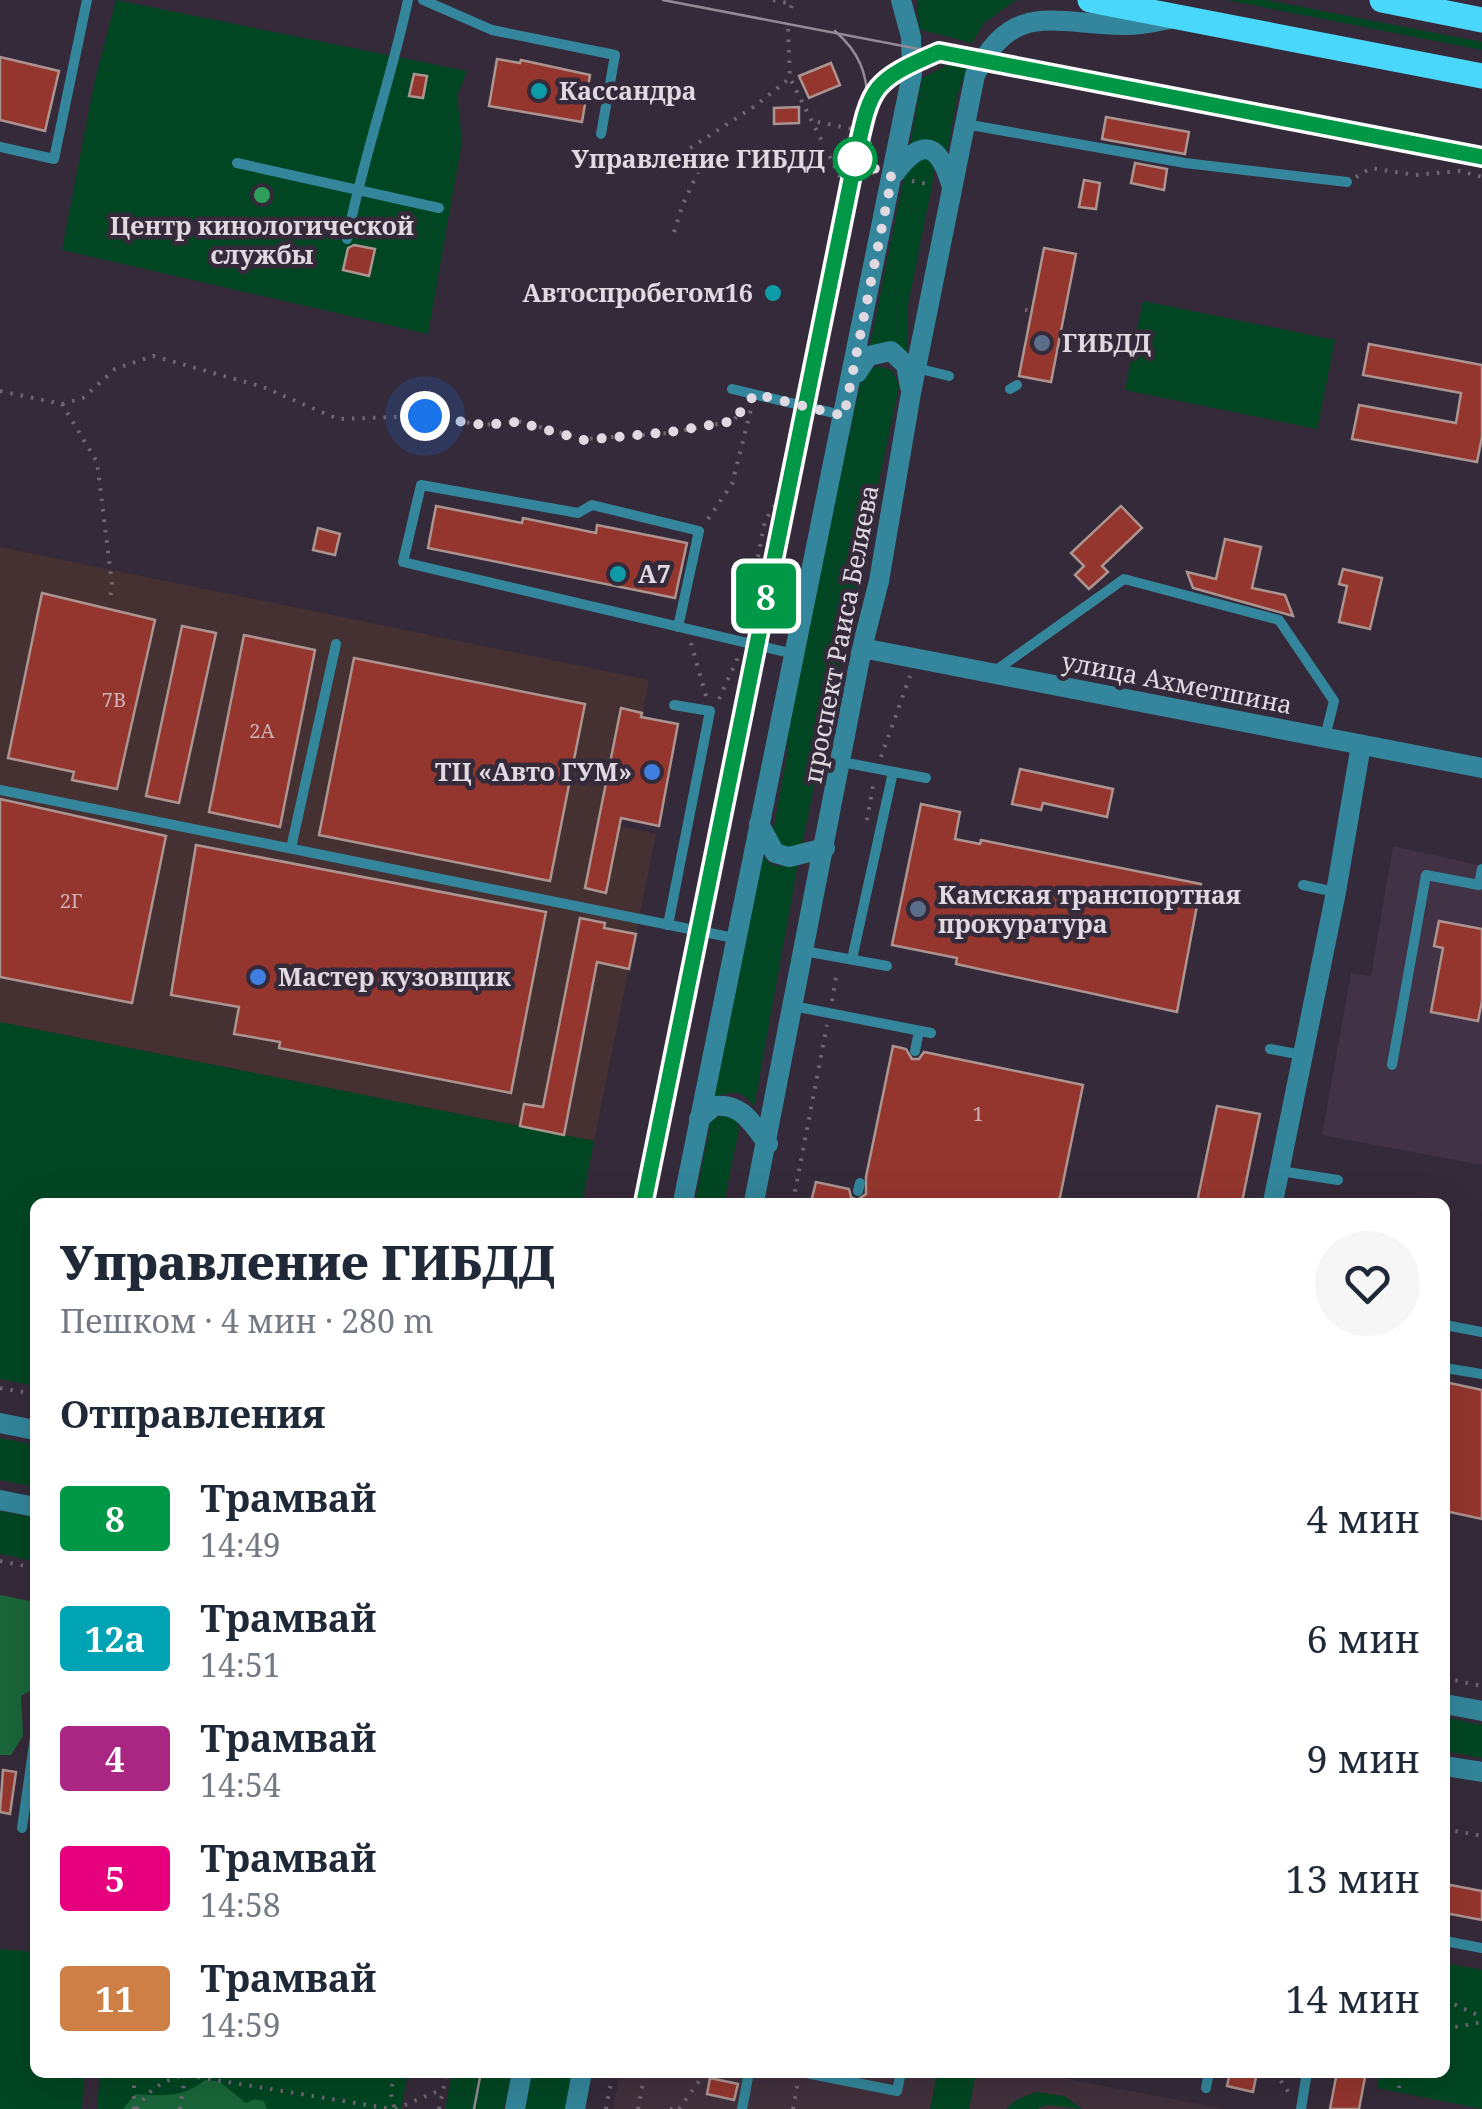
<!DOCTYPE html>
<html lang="ru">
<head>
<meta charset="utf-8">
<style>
	body { margin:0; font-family:"Noto Serif",serif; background:#f6f6f7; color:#1f2937; height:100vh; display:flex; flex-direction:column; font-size:38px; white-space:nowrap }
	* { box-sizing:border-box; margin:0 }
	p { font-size:32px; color:#747a83 }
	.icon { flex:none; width:55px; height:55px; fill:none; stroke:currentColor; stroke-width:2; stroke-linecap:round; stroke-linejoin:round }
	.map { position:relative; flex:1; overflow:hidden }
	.sheet { position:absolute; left:30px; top:1198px; width:1420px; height:880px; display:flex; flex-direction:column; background:#fff; border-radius:15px; box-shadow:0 10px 40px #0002 }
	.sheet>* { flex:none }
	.badge { padding:0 20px; border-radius:8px; font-size:35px; line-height:65px }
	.you { position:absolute; width:50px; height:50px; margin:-25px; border:8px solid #fff; border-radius:50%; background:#1a73e8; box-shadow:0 0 0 15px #1a73e833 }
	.map>.badge { position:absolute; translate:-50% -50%; box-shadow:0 0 0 5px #fff }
	h2 { padding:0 30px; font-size:38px; line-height:90px }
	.round { display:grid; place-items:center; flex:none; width:105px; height:105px; border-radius:52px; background:#f6f6f7 }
	.summary { display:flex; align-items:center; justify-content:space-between; height:170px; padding:0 30px }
	h1 { font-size:48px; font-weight:800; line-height:75px }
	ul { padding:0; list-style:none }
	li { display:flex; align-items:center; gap:30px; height:120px; padding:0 30px }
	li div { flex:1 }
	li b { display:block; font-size:38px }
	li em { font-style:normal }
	li .badge { min-width:110px; font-weight:700; text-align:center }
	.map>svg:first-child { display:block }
</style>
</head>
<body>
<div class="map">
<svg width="1482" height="2109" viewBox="0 0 1482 2109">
	<rect width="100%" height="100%" fill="#352a39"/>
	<polygon fill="#413245" points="1393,846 1482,866 1482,1165 1322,1135 1351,973 1371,976"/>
	<polygon fill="#453032" points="0,547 649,680 620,826 656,834 594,1141 0,1022"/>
	<polygon fill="#41313c" points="620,2072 1036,2073 1226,2109 613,2109"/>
	<g fill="#004622">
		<polygon points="116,0 467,71 457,96 462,141 428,334 62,250 94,84"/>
		<polygon points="917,0 1016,0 984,23 972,43 919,29"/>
		<polygon points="1227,0 1266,0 1482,42 1482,50"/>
		<polygon points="952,63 968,65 957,96 947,155 910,145 922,78"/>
		<polygon points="924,156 932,162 934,175 908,305 907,354 870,346 906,167"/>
		<polygon points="1143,301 1335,340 1317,429 1125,390"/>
		<polygon points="877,366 892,370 899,386 802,844 785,850 772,836 787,755 786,723 862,376"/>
		<path d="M 760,851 C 770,869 780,868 798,863 L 754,1107 C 744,1089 730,1090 714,1098 Z"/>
		<polygon points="0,1022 594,1141 582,1202 35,1202 35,1386 0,1379"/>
		<polygon points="724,1114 736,1120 739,1128 724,1202 695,1202 711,1121"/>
		<polygon points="0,1438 35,1445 35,1487 0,1480"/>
		<polygon points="0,1511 35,1518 35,1561 0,1554"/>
		<polygon points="1445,1717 1482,1725 1482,1758 1445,1751"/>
		<polygon points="0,1949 35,1952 35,2072 84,2073 82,2109 0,2109"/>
		<polygon points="1445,1963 1482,1970 1482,2109 1377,2088 1380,2073 1445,2072"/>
		<polygon points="100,2073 408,2073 401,2109 97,2109"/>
		<polygon points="452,2073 512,2073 504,2109 445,2109"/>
		<polygon points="532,2073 572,2073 565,2109 525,2109"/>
		<polygon points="937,2073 976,2073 969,2109 930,2109"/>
		<polygon points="1036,2092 1064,2096 1082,2109 1046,2105 1037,2109 1006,2109 1016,2100"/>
	</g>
	<g fill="#1a663a">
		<polygon points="0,1595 35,1602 35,1688 21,1696 23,1736 11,1755 0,1755"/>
		<path d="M 205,2080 L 220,2082 L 246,2103 L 254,2099 L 264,2101 L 267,2109 L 123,2109 L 135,2094 C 161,2096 184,2098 205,2080 Z"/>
	</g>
	<g fill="#94362e" stroke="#ac9490" stroke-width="2.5">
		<polygon points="0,57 59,71 45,131 0,120"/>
		<polygon points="497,59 520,63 521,60 590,75 582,122 489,106"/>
		<polygon points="831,63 840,85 809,98 799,76"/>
		<polygon points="414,74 427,76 423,98 409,96"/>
		<polygon points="799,107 799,123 774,124 774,108"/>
		<polygon points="1106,117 1189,132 1185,154 1102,139"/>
		<polygon points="1135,163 1167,169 1164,190 1131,183"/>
		<polygon points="1084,180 1100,183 1096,209 1079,207"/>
		<polygon points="354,245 375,249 369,276 343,270 348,248"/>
		<polygon points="1044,248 1076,254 1051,382 1019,376"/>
		<polygon points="1369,344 1482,365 1482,437 1477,462 1352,439 1359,405 1456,423 1461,393 1363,375"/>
		<polygon points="436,506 522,523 523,518 596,533 597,525 687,543 675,598 428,548"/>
		<polygon points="1121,506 1142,528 1102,566 1108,572 1089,589 1075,575 1084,566 1071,553"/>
		<polygon points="318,528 340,534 335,555 313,550"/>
		<polygon points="1225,539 1261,547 1252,588 1285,595 1293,616 1193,588 1187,572 1216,579"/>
		<polygon points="1343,569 1382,578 1370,629 1339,622 1347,586 1339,584"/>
		<polygon points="42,593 155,620 117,789 72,780 74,772 8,758"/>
		<polygon points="182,626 216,633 179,803 146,796"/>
		<polygon points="244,635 315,650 280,827 209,812"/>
		<polygon points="354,658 585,704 550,881 319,835"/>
		<polygon points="621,708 642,713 641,717 678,724 659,826 621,818 606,893 585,888"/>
		<polygon points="1020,769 1113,789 1107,817 1043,803 1041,810 1012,804"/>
		<polygon points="0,799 166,836 132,1003 0,977"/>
		<polygon points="921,804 960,812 955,839 980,844 981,840 1201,884 1177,1012 956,964 957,958 892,945"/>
		<polygon points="196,845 546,912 511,1093 279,1048 280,1042 234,1034 239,1007 171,995"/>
		<polygon points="580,918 605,923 604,928 636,934 629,969 597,962 564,1135 520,1126 524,1104 543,1107"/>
		<polygon points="1439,921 1482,929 1482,1001 1478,1021 1431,1012 1443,948 1434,946"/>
		<polygon points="893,1046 906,1049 912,1059 919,1059 924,1052 1083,1085 1059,1202 811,1202 816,1182 849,1189 851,1197 857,1200 866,1194 866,1177"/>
		<polygon points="1217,1106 1260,1114 1242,1202 1197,1202"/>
		<polygon points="1445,1382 1482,1390 1482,1519 1445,1511"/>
		<polygon points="3,1770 16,1772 10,1814 0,1812"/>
		<polygon points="1445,1884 1482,1891 1482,1920 1445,1913"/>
		<polygon points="1230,2072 1256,2077 1253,2092 1227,2086"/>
		<polygon points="1337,2072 1366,2072 1359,2109 1330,2109"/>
		<polygon points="710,2078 738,2084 734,2100 707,2094"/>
	</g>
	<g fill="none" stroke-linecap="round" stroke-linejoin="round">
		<g stroke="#706673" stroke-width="4" stroke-dasharray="2.5 8" stroke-linecap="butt">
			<polyline points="773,0 792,4 791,8"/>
			<polyline points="788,29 790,78 842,181 856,139 852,129 813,121"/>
			<polyline points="870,142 871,173 875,173"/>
			<polyline points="655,171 755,106 790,78"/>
			<polyline points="1356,177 1371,168 1415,175 1460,171 1482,177"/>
			<polyline points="912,181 932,185"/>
			<polyline points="674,232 683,204 699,170 696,144"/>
			<polyline points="1025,310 1032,311"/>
			<polyline points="0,391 62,404 97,462 112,584 110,600"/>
			<polyline points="62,404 83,398 115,369 153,356 263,387 338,419 425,416 483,425 518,421 584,439 670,433 733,421 745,406"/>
			<polyline points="708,519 732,484 751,409"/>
			<polyline points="744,629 765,521 778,500 794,416"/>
			<polyline points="691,643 706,696"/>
			<polyline points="719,699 740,653"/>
			<polyline points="881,757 910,676"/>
			<polyline points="867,820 874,780"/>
			<polyline points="832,1001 837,971"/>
			<polyline points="636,1202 688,943"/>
			<polyline points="793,1202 827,1025"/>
			<polyline points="0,1388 35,1394"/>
			<polyline points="0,1561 35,1568"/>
			<polyline points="1445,1678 1482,1686"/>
			<polyline points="1445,1829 1482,1836"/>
			<polyline points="1445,2000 1482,2017"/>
			<polyline points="1445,2029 1482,2022"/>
			<polyline points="1275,2072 1289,2093"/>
			<polyline points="1399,2088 1402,2072"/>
			<polyline points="394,2107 391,2094 394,2072"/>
			<polyline points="134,2109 134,2072"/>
			<path d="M 137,2109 C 148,2089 164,2080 185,2075 L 392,2109"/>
			<polyline points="180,2109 185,2077"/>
			<polyline points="395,2109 443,2089"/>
			<polyline points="439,2109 447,2072"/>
			<polyline points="606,2109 613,2072"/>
			<polyline points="638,2109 645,2072"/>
			<polyline points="670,2109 675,2109"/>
			<polyline points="679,2109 702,2077"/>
			<polyline points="793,2109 798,2082"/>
		</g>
		<g stroke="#33869b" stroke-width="10">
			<polyline points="423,0 492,30 615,55 601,134"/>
			<polyline points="965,124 1185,163 1347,182"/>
			<polyline points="0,147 54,159 87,0"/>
			<polyline points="237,163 439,208"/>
			<path d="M 347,239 C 363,158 391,80 408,0"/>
			<polyline points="916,368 949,376"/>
			<polyline points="732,389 842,415"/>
			<polyline points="1010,389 1017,385"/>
			<polyline points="678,627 699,531 592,505 578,513 421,485 403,562 794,654"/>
			<polyline points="995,671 1124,579 1279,620 1334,701 1325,737"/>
			<polyline points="842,762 926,778"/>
			<polyline points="0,790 734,938"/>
			<polyline points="291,848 336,644"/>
			<polyline points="1303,885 1335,892"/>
			<polyline points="668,925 710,711 674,705"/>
			<polyline points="804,951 887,966"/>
			<polyline points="852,959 893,772"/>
			<polyline points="793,1006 931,1033"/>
			<polyline points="1270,1049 1302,1055"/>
			<polyline points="915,1051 919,1031"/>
			<polyline points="1392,1065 1426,875 1479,885 1482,869"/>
			<polyline points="1280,1171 1338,1180"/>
			<polyline points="858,1191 860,1183"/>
			<polyline points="1445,1325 1482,1332"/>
			<polyline points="1445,1368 1482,1374"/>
			<polyline points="22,1828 35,1737"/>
			<polyline points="1445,1941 1482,1948"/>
			<polyline points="801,2072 897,2091 901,2072"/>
			<polyline points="1206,2088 1209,2072"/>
			<polyline points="742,2109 749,2072"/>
			<polyline points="1301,2109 1307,2072"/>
		</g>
		<polyline stroke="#33869b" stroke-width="20" points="1273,1202 1336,892 1361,745"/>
		<g stroke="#33869b" stroke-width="20">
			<path d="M 895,173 C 924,134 940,146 952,187"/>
			<polyline points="857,373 868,356 891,351 906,365 910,387"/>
			<polyline points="862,648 1482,768"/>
			<polyline points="759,824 775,853 789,857 825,848"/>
			<path d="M 699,1119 L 714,1106 C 743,1103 752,1124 768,1144"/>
			<polyline points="683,1202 912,74 911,37 901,0"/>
			<path d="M 754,1202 L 862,648 L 879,581 L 911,393 L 975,75 C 1012,0 1053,24 1123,25 C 1138,26 1155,22 1170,19"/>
			<polyline points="0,1423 35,1430"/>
			<polyline points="0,1500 35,1507"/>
			<polyline points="1445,1704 1482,1711"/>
			<polyline points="1445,1766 1482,1772"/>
			<polyline points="515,2109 522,2072"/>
			<polyline points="575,2109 582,2072"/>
		</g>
		<g stroke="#49d8fb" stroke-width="25">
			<polyline points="1090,0 1482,76"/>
			<polyline points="1382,0 1482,20"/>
		</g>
		<g stroke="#938a96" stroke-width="2.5">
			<polyline points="663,0 1482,157"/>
			<path d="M 835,31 C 860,53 867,73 868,105"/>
			<polyline points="644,1202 868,100 885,78 955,45"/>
			<polyline points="474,2109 481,2072"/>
		</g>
	</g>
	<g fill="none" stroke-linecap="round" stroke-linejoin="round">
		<defs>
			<path id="line" d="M 644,1202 L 855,160 C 871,87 869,82 939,52 L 1482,157"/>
		</defs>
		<use href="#line" stroke="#fff" stroke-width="22"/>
		<use href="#line" stroke="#009746" stroke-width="15"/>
		<polyline stroke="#e0d9e2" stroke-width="10" stroke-dasharray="0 18" points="425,416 483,425 518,422 584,440 670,432 733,421 755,394 844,416 892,177 855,159"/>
	</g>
	<g fill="#0f9aa8" stroke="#352a39" stroke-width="4">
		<circle cx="539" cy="91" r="10"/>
		<circle cx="773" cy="293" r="10"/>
		<circle cx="618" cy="574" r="10"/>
	</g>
	<circle fill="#fff" stroke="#009746" stroke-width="5" cx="855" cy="159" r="20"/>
	<circle fill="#2e9e5b" stroke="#352a39" stroke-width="4" cx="262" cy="195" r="10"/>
	<g fill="#5c6f8a" stroke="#352a39" stroke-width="4">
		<circle cx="1042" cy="343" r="10"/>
		<circle cx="918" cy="909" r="10"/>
	</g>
	<g fill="#3f7fe0" stroke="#352a39" stroke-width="4">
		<circle cx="652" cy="772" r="10"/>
		<circle cx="258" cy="977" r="10"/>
	</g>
	<g text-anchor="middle" stroke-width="9" stroke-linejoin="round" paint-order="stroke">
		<g font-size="20" fill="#cdb0b5">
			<text x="114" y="707">7В</text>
			<text x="262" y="738">2А</text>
			<text x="71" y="908">2Г</text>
			<text x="978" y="1121">1</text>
		</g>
		<g font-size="25" font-weight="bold" fill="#e0d9e2" stroke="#352a39" text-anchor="start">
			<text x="559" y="100">Кассандра</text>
			<text x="262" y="235" text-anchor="middle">Центр кинологической<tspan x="262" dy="29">службы</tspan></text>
			<text x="753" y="302" text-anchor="end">Автоспробегом16</text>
			<text x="1062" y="352">ГИБДД</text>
			<text x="638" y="583">А7</text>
			<text x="632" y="781" text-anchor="end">ТЦ «Авто ГУМ»</text>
			<text x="938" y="904">Камская транспортная<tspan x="938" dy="29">прокуратура</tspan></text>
			<text x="278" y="986">Мастер кузовщик</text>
		</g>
		<g font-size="25" font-weight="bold" fill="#e0d9e2" stroke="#352a39" text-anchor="end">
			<text x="825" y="168">Управление ГИБДД</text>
		</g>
		<g font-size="25" fill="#e0d9e2" stroke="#352a39">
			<text transform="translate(841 634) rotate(-79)" y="9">проспект Раиса Беляева</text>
			<text transform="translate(1177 683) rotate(11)" y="9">улица Ахметшина</text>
		</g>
	</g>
</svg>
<div class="you" style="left:425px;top:416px"></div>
<b class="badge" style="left:766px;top:596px;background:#009746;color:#fff">8</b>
<section class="sheet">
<div class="summary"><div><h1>Управление ГИБДД</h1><p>Пешком · 4 мин · 280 m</p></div><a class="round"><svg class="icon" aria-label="heart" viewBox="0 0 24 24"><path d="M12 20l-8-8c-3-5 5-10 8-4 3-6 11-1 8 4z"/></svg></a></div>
<h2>Отправления</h2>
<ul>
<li><span class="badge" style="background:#009746;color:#fff">8</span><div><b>Трамвай</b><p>14:49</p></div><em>4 мин</em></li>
<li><span class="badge" style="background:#00a3b4;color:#fff">12а</span><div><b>Трамвай</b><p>14:51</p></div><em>6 мин</em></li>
<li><span class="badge" style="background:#a92683;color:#fff">4</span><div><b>Трамвай</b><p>14:54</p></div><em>9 мин</em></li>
<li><span class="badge" style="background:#e6007e;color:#fff">5</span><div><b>Трамвай</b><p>14:58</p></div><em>13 мин</em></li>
<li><span class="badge" style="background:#ce7f46;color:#fff">11</span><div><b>Трамвай</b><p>14:59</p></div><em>14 мин</em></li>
</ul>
</section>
</div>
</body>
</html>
